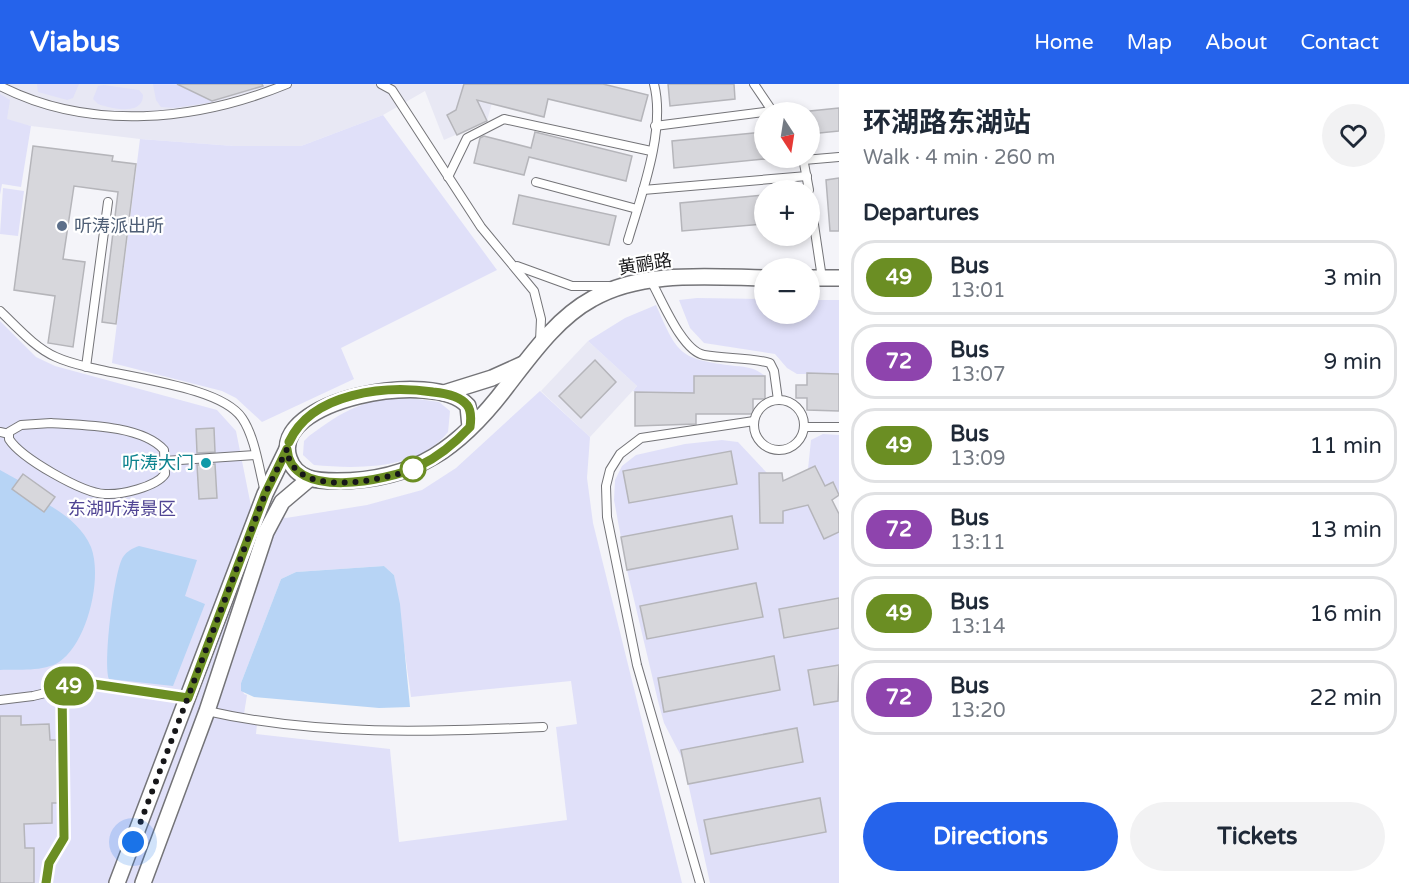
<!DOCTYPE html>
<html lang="en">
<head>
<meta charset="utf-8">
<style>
	body { margin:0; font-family:"Varela Round","Noto Sans SC",sans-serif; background:#f2f2f3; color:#1f2937; height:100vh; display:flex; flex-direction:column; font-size:22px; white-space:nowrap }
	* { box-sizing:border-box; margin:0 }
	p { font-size:20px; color:#747a83 }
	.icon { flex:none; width:33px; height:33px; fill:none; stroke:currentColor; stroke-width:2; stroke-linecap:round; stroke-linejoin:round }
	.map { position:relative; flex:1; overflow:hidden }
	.drawer { display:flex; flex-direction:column; background:#fff; width:570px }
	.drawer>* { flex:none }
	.badge { padding:0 12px; border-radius:20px; font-size:21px; line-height:39px }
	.needle { width:39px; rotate:168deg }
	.buttons { position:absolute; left:754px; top:18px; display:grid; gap:12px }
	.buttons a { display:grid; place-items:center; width:66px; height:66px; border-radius:50%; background:#fff; box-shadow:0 3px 9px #0003; font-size:30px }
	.you { position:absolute; width:30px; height:30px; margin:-15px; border:4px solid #fff; border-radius:50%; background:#1a73e8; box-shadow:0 0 0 9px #1a73e833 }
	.map>.badge { position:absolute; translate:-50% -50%; box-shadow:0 0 0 3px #fff }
	h2 { padding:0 24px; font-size:22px; line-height:54px }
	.round { display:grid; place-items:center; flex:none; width:63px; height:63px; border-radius:32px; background:#f2f2f3 }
	.head { display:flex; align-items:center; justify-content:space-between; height:102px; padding:0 24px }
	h1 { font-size:28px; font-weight:700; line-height:45px }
	.cta { display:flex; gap:12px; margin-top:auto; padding:12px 24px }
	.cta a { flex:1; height:69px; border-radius:36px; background:#2563eb; color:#fff; font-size:24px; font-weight:700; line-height:69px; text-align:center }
	.cta a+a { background:#f2f2f3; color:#1f2937 }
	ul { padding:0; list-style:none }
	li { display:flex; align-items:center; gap:18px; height:75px; margin:0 12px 9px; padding:0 12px; border:3px solid #e0e1e3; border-radius:24px }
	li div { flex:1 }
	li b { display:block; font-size:22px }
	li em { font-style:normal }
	li .badge { min-width:66px; font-weight:700; text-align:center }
	header { display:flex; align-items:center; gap:36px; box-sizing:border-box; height:84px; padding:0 30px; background:#2563eb; color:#fff }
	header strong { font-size:28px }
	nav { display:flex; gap:33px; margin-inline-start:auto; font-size:21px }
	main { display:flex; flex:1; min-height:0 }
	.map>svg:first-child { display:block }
</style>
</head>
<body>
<header>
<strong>Viabus</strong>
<nav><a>Home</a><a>Map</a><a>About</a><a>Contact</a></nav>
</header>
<main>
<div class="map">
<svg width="839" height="799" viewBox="0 0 839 799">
	<rect width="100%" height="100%" fill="#f4f4f9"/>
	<g fill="#e8e8f4">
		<polygon points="0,0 497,0 487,37 444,56 425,7 383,31 301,62 234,62 140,55 31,42 0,35"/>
		<polygon points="588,257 637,302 590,353 541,307"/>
	</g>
	<g fill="#e0e0f9" fill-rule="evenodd">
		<polygon points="37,0 79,0 73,14 67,16 38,8"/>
		<polygon points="153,0 177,0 214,18 174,24 161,23 156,16"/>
		<path d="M 104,1 L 139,6 L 143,11 C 143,32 112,25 98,20 L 93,15 L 98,2 Z"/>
		<polygon points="0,10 10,16 7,35 31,42 21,103 2,100 0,111"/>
		<polygon points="383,31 497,186 341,264 354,295 262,338 236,314 222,307 112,279 140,55 234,62 301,62"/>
		<polygon points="3,104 24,107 18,152 0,150"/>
		<polygon points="697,214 765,215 765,230 810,230 810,216 839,216 839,290 797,290 787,284 775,270 704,259 690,244 679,216"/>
		<path d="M 656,221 C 678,271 679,275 735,282 C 748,283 755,284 765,292 L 694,292 L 694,309 L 635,308 L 633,307 L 637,302 L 588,257 L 625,234 Z"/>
		<path d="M 0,237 L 36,273 L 55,282 L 217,326 L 236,347 L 251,422 L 286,434 L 367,421 L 422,406 L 456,384 L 540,307 L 590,353 L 587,394 L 593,439 L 682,799 L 0,799 ZM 384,482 L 394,491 L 411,613 L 571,597 L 577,640 L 556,643 L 567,736 L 399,758 L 390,665 L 256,650 L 257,640 L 213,633 L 215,624 L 244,630 L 247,611 L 244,610 L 241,599 L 281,495 L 296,488 Z"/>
		<path d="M 411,314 L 439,318 L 450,327 L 448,348 C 418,386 358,385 314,381 L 303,371 L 304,357 L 309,352 C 344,326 366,313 411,314 Z"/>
		<polygon points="823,350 839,351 839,411 833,399 825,402 816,382 808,385 811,356"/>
		<polygon points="722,356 738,358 767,389 759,390 760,439 783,439 783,426 808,420 824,455 839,448 839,799 710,799 683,676 664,639 658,617 627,486 614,416 615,396 622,382 636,371 685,360"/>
	</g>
	<g fill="#b7d4f5">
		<path d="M 0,386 L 18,396 L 12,405 L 44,428 L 49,421 C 66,431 83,444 91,463 C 103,494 87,560 59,578 C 44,588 18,585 0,586 Z"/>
		<path d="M 139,462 L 197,476 L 185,512 L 205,520 L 173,602 L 109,595 C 103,579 114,487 123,473 C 127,467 133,464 139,462 Z"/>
		<polygon points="384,482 394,491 400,520 410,623 379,624 254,613 241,607 241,599 281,495 296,488"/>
	</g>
	<g fill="#d7d7dc" stroke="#b5b5ba" stroke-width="1.5">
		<polygon points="177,0 262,0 263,2 212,17"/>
		<polygon points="464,0 603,0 648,11 641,37 548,15 544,33 477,16 487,37 457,51 447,31 456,26"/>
		<polygon points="668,0 734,0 735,15 670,22"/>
		<polygon points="839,24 839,47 810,50 810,27"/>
		<polygon points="535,48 632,72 626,97 529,73 524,91 474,79 480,54 484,52 531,64"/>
		<polygon points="765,48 765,75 674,84 672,57"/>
		<polygon points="33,62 113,72 112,77 136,80 116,240 102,238 118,108 74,102 63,175 85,178 73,263 48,259 55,212 14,206"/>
		<polygon points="839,94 839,147 830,147 826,96"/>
		<polygon points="519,111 616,132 609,161 513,140"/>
		<polygon points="765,111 765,140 682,147 680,119"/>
		<polygon points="595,276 616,298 581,334 559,312"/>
		<polygon points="807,289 839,290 839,327 807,326 807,314 796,314 796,301 807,301"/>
		<polygon points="694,292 765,292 765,315 753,315 753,330 696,330 696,340 635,342 635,308 694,309"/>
		<polygon points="214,344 215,368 197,369 196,345"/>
		<polygon points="731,367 737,400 629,419 623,387"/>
		<polygon points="215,380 217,414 199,415 197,381"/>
		<polygon points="815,382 825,402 833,398 839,411 832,416 839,430 839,448 824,455 808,421 783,427 783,439 760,439 759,389 782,389 783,397"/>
		<polygon points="23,390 55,413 44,428 12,405"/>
		<polygon points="732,432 738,465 627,486 621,453"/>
		<polygon points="756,499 763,533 647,555 640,522"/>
		<polygon points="839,514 839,544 784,554 779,525"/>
		<polygon points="774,572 780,606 664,628 658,594"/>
		<polygon points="839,581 838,617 814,621 808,586"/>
		<polygon points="0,632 21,632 21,641 49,640 50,656 56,656 58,719 52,719 52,739 24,740 25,764 34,764 34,799 0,799"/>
		<polygon points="797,644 803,678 688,700 681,666"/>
		<polygon points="820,714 826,748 711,770 704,736"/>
	</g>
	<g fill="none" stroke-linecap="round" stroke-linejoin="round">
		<defs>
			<g id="service">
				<polyline points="381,0 392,6 481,143 534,207 541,235 540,257"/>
				<polyline points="754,0 773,28"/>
				<path d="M 0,2 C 90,48 197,37 287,0"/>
				<polyline points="655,42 772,27"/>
				<polyline points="803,74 809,106"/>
				<polyline points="804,76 839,73"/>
				<polyline points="448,93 467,54 504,35 651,67"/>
				<polyline points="536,98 637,125"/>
				<polyline points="643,106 807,92"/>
				<polyline points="810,114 822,194"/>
				<path d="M 628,156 C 641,112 666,46 654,0"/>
				<polyline points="517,182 572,202 609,202"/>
				<path d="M 651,197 C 662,216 682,267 704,271 C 726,275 749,273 770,279 L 774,287 L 778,316"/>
				<path d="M 0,227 C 17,243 35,264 56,273 C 100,293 217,297 242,334 C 255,353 259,385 265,408"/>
				<polyline points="86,283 108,118"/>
				<circle cx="779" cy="341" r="25"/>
				<path d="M 51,339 C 82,341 142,341 164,366 L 165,390 C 156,403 121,411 105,410 C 82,409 21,374 9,355 L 9,348 L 21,341 Z"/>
				<polyline points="805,343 839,343"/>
				<polyline points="0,348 9,350"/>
				<polyline points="165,377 255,371"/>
				<polyline points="0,616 33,612 87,599 188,614"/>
				<path d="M 207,627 C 317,652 432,648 543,643"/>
				<polyline points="46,799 49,779 64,754 62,604"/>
				<polyline points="700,799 637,581 607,433 606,402 610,386 620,370 641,354 754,337"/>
			</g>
			<g id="minor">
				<polyline points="810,194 839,194"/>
				<polyline points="444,309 492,294 523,280"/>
				<path d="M 470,343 L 468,322 C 435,284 269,316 289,374 C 296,396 317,397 337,397 C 415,397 461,363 507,302 C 531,271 557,234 592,215 C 642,186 709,193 765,194"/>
				<polyline points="117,799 265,410 287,365"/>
				<polyline points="143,799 207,627 266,448 282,418 308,396"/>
			</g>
		</defs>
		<use href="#service" stroke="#747478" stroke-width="10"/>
		<use href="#minor" stroke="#747478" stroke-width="18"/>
		<use href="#service" stroke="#fff" stroke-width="8"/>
		<use href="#minor" stroke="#fff" stroke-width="15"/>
	</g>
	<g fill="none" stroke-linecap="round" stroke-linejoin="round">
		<defs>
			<path id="line" d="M 46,799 L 49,779 L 64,754 L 62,604 L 87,599 L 188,614 L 265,410 L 287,365 C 291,417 388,397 419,382 C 438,373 456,358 470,343 C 471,336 472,327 467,321 C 460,312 443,309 433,308 C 386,301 312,308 289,358"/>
		</defs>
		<use href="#line" stroke="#fff" stroke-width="14"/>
		<use href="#line" stroke="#6b8e23" stroke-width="9"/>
		<path stroke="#171719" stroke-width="6" stroke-dasharray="0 10.8" d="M 133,758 L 265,410 L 287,365 C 291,416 382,397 413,385"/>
	</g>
	<circle fill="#5c6f8a" stroke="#fff" stroke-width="2" cx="62" cy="142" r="6"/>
	<circle fill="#0f9aa8" stroke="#fff" stroke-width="2" cx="206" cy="379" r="6"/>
	<circle fill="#fff" stroke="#6b8e23" stroke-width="3" cx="413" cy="385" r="12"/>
	<g text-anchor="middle" stroke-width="4.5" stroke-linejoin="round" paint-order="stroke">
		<g font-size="18" fill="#4e5e75" stroke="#fff" text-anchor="start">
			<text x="74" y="148">听涛派出所</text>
		</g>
		<g font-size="18" fill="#171719" stroke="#fff">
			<text transform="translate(645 180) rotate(-9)" y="6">黄鹂路</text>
		</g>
		<g font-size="18" fill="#0d838f" stroke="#fff" text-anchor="end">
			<text x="194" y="385">听涛大门</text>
		</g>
		<g font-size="18" fill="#514694" stroke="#fff">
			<text x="122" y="431">东湖听涛景区</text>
		</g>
	</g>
</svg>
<div class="buttons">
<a><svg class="needle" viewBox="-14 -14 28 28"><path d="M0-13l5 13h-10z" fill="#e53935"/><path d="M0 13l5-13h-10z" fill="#747a83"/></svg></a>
<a>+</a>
<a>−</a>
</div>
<div class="you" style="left:133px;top:758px"></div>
<b class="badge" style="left:69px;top:602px;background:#6b8e23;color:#fff">49</b>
</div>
<section class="drawer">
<div class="head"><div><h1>环湖路东湖站</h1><p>Walk · 4 min · 260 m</p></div><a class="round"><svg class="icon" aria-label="heart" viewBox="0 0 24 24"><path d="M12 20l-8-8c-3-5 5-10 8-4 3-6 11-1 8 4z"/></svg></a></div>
<h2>Departures</h2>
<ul>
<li><span class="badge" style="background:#6b8e23;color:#fff">49</span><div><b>Bus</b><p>13:01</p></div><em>3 min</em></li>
<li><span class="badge" style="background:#8e44ad;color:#fff">72</span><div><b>Bus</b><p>13:07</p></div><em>9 min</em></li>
<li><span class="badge" style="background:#6b8e23;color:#fff">49</span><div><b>Bus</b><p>13:09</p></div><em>11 min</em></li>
<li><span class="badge" style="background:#8e44ad;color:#fff">72</span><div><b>Bus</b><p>13:11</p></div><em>13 min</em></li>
<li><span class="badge" style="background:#6b8e23;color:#fff">49</span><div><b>Bus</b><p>13:14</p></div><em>16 min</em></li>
<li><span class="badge" style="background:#8e44ad;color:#fff">72</span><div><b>Bus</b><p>13:20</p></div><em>22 min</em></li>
</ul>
<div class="cta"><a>Directions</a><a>Tickets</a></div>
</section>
</main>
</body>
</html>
